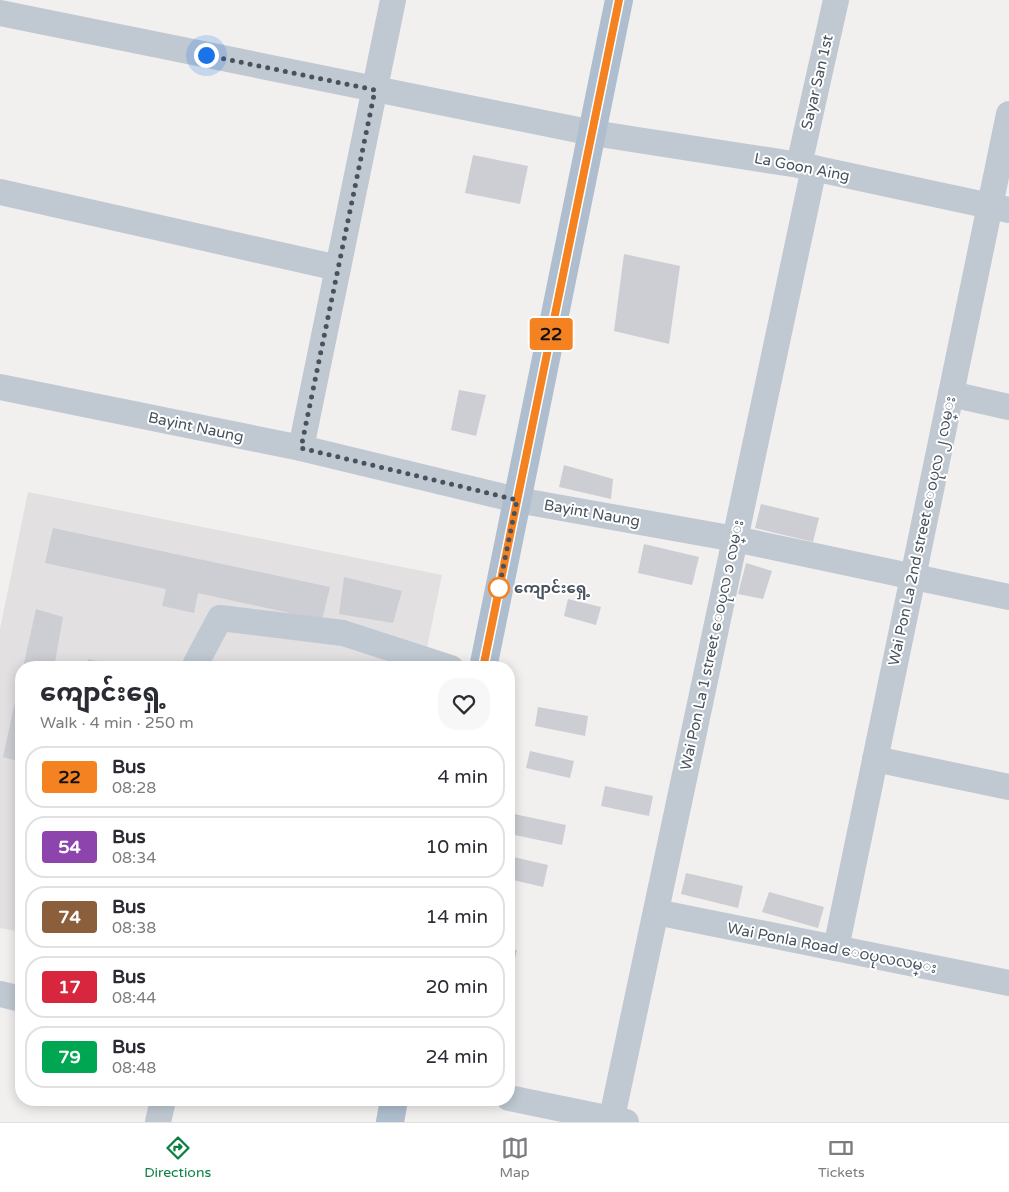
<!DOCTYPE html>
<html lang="en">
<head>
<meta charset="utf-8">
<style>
	body { margin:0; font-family:"Varela Round","Noto Sans Myanmar",sans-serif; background:#f7f7f7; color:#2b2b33; height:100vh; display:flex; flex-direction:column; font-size:19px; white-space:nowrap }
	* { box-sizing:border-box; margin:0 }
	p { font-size:16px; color:#7c7c81 }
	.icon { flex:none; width:28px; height:28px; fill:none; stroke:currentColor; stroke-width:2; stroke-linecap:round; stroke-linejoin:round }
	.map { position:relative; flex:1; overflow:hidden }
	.drawer { position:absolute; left:15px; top:661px; width:500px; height:445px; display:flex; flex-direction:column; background:#fff; border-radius:20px; box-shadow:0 2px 12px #0003 }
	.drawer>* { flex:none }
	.badge { padding:0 10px; border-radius:4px; font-size:18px; line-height:32px }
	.you { position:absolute; width:25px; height:25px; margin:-12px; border:4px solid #fff; border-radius:50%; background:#1a73e8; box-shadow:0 0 0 8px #1a73e833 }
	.map>.badge { position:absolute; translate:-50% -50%; box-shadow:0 0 0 2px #fff }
	.round { display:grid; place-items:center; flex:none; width:52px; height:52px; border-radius:20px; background:#f7f7f7 }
	.headline { display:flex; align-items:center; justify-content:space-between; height:85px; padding:0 25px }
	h1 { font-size:24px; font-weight:800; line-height:38px }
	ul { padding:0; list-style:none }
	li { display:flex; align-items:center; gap:15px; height:62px; margin:0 10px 8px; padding:0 15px; border:2px solid #e1e1e2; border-radius:20px }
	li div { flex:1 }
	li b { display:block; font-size:19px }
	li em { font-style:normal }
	li .badge { min-width:55px; font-weight:700; text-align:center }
	.dock { display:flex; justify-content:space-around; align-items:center; height:70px; border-top:1px solid #e1e1e2; background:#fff; font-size:14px; color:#7c7c81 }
	.dock a { display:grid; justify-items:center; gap:2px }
	.dock .on { color:#0b8043 }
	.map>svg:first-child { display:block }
</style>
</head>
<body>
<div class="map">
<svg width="1009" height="1122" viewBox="0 0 1009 1122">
	<rect width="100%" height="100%" fill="#f2efef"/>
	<polygon fill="#e3e0e1" points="28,492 442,575 423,667 21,668 21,932 0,928 0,629"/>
	<g fill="#ccced4">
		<polygon points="473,155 528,166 520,204 465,193"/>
		<polygon points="624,254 680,266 669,344 614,331"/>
		<polygon points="459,390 486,395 476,436 451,430"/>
		<polygon points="564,465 613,479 611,499 559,487"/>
		<polygon points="761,504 819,518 813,542 755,528"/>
		<polygon points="53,528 330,587 322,620 198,593 194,613 162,606 166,589 45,563"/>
		<polygon points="644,544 699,557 692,585 638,573"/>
		<polygon points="746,563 772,571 763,599 738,594"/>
		<polygon points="344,577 402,591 393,623 339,614"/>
		<polygon points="568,599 601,607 596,625 564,616"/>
		<polygon points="36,609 63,617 54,668 23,668"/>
		<polygon points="88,659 128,667 128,668 87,668"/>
		<polygon points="20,678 21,678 21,762 3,757"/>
		<polygon points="538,707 588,716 585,736 535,726"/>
		<polygon points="530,751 574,761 570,778 526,768"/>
		<polygon points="605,786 653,796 649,816 601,806"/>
		<polygon points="514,814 566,825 562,845 510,834"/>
		<polygon points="509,856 548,865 543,887 509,879"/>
		<polygon points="686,873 743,886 738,908 681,894"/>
		<polygon points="769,892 824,907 818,928 762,912"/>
		<polygon points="509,949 517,950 512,970 509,969"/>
	</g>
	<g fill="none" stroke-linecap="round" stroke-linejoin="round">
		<g stroke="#c0c9d2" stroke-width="26">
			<polyline points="0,13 593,133 799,165 1009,210"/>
			<polyline points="799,165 836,0"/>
			<polyline points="0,192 338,268"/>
			<polyline points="0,387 301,448 517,500 735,539 1009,597"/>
			<polyline points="951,394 1009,407"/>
			<polyline points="301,448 393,0"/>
			<polyline points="196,663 220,618 343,633 451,668"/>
			<polyline points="875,759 1009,787"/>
			<polyline points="656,912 1009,983"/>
			<polyline points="836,948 1009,114"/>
			<polyline points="0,994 21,999"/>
			<polyline points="509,1098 626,1122"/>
			<polyline points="158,1122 163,1100"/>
			<polyline points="611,1122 814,168"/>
		</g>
		<g stroke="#aebecf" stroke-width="28">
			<polyline points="483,668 619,0"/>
			<polyline points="390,1122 394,1100"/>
		</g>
	</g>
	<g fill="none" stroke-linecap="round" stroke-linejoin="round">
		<defs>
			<polyline id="line" points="483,668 619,0"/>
		</defs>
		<use href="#line" stroke="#fff" stroke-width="11"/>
		<use href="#line" stroke="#f58220" stroke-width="8"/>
		<polyline stroke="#47525d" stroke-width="5" stroke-dasharray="0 9" points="206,55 375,90 301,448 517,500 498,593 499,588"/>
	</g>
	<circle fill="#fff" stroke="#f58220" stroke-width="2.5" cx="499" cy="588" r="10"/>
	<g text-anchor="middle" stroke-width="4" stroke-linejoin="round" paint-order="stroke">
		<g font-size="15" fill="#47525d" stroke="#fff">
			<text transform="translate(817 82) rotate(-77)" y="5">Sayar San 1st</text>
			<text transform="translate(802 167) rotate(11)" y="5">La Goon Aing</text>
			<text transform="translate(196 427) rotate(12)" y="5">Bayint Naung</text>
			<text transform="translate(592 513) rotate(10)" y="5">Bayint Naung</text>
			<text transform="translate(922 531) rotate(-78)" y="5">Wai Pon La 2nd street ေဝပုလ ၂ လမ္း</text>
			<text transform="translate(712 645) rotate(-78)" y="5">Wai Pon La 1 street ေဝပုလ ၁ လမ္း</text>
			<text transform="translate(832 948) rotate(11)" y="5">Wai Ponla Road ေဝပုလလမ္း</text>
		</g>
		<g font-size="15" font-weight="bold" fill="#47525d" stroke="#fff" text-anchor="start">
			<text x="514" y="593">ကျောင်းရှေ့</text>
		</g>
	</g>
</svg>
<div class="you" style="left:206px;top:55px"></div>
<b class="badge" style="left:551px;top:334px;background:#f58220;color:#111">22</b>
<section class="drawer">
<div class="headline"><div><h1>ကျောင်းရှေ့</h1><p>Walk · 4 min · 250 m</p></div><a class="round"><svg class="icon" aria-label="heart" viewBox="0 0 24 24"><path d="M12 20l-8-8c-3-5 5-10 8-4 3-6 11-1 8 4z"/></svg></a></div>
<ul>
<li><span class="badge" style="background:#f58220;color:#111">22</span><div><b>Bus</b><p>08:28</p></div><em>4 min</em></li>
<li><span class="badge" style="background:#8e44ad;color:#fff">54</span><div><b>Bus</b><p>08:34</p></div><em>10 min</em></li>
<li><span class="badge" style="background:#8b5e3c;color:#fff">74</span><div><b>Bus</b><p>08:38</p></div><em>14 min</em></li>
<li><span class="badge" style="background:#d7263d;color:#fff">17</span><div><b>Bus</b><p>08:44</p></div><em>20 min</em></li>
<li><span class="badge" style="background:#00a651;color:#fff">79</span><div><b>Bus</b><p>08:48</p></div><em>24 min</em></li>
</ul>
</section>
</div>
<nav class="dock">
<a class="on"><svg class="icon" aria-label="directions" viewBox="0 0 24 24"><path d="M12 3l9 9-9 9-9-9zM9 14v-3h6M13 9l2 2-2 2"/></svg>Directions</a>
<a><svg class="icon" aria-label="map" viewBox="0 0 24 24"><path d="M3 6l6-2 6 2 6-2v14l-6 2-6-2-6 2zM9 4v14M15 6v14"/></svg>Map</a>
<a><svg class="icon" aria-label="tickets" viewBox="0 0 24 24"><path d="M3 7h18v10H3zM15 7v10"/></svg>Tickets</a>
</nav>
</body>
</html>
